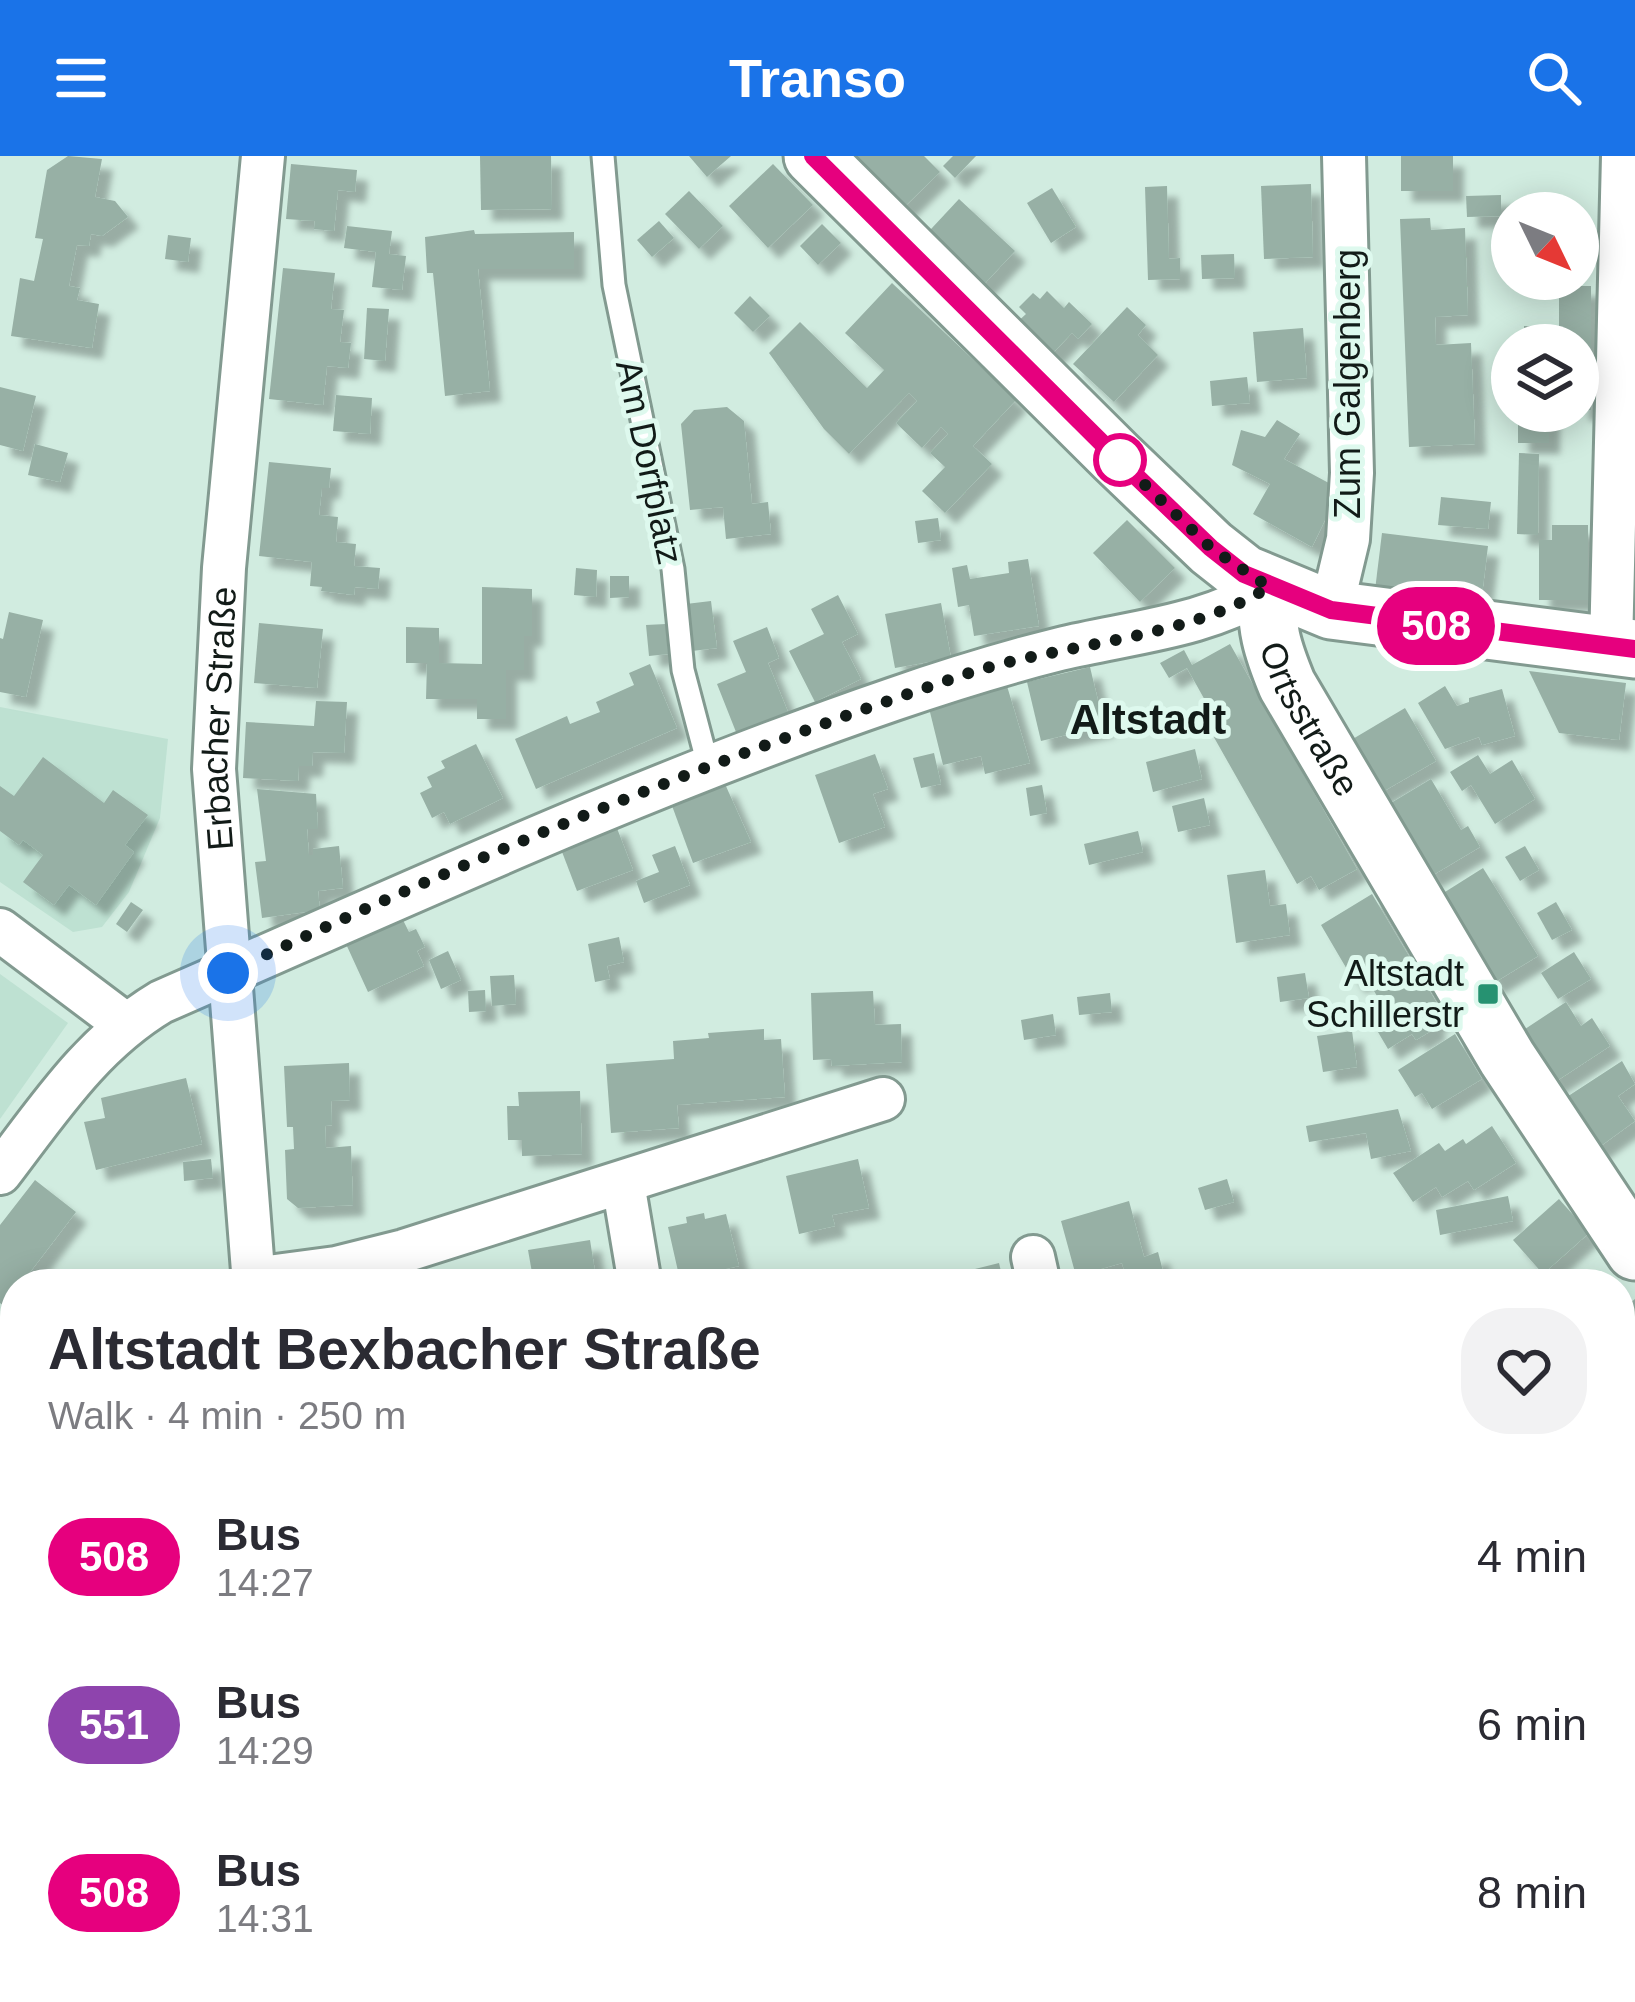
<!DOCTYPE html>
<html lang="en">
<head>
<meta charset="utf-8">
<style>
	body { margin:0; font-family:Arial,sans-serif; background:#f2f2f3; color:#2b2b33; height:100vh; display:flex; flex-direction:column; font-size:45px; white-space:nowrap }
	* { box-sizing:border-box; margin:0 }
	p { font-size:39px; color:#7c7c81 }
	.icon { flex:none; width:66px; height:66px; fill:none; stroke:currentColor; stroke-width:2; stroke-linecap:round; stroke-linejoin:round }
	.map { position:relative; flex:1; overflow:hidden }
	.side { position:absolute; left:0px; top:1113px; width:1635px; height:735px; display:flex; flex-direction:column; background:#fff; border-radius:48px 48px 0 0; box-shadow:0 6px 30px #0003 }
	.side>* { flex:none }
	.badge { padding:0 24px; border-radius:39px; font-size:42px; line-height:78px }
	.needle { width:78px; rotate:133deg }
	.controls { position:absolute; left:1491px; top:36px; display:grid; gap:24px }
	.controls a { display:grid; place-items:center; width:108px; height:108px; border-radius:50%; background:#fff; box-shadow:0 6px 30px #0003; font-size:60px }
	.you { position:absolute; width:60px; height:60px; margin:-30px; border:9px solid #fff; border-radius:50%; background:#1a73e8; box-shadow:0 0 0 18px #1a73e833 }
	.map>.badge { position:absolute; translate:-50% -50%; box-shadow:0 0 0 6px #fff }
	.round { display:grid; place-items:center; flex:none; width:126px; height:126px; border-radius:48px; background:#f2f2f3 }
	.headline { display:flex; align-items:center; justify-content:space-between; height:204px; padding:0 48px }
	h1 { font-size:57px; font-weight:800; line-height:90px }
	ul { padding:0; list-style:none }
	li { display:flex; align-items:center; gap:36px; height:168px; padding:0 48px }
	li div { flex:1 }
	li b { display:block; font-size:45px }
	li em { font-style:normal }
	li .badge { min-width:132px; font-weight:700; text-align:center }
	header { display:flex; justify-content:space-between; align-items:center; height:156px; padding:0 48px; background:#1a73e8; color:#fff; font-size:54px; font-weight:800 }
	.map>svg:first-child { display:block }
</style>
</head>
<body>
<header><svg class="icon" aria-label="menu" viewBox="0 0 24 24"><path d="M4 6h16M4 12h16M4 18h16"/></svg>Transo<svg class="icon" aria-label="search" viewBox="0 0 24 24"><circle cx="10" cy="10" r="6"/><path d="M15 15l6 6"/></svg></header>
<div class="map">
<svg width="1635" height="1846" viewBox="0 0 1635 1846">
	<defs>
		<filter id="shadow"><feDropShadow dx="11" dy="11" stdDeviation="3" flood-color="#0004"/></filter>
	</defs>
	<rect width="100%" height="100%" fill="#d1ece0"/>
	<g fill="#bee1d2">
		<polygon points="0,551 168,583 160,662 129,736 102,771 73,776 0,726"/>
		<polygon points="0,818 68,867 0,963"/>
	</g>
	<g fill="#97b0a5" filter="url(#shadow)">
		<polygon points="68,0 102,3 95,41 115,45 128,61 102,80 91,78 89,90 77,89 69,130 80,132 77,144 99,148 92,192 11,180 20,122 34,125 43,83 35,82 47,14"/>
		<polygon points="480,0 551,0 552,53 481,54"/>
		<polygon points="689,0 731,0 707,21"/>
		<polygon points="836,0 924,0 940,16 895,60"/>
		<polygon points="953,0 976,0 955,22 943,10"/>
		<rect x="1401" y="0" width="52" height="35"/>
		<polygon points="291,8 357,14 355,36 338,34 334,75 314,73 315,65 286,63"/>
		<polygon points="773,8 813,49 768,92 729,50"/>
		<polygon points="1311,28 1313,101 1264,103 1261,30"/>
		<polygon points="1167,30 1169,103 1180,102 1180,123 1148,124 1145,31"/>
		<polygon points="1052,32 1076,71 1051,87 1027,47"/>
		<polygon points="689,35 723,70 699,93 665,58"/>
		<polygon points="1501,39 1501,60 1467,61 1466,40"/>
		<polygon points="959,43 1015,95 974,139 918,87"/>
		<polygon points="1430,62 1431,74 1465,72 1468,159 1435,161 1436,189 1471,187 1475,288 1409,291 1400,63"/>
		<polygon points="659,65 674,82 652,101 637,84"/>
		<polygon points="822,68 841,87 818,109 800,90"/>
		<polygon points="347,70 392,75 389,98 406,100 402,134 372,131 376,96 344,92"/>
		<polygon points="474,74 475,78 574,76 574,113 478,113 490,235 445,240 433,117 427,117 425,81"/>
		<polygon points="168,79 191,82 188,106 165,103"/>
		<polygon points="1234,98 1235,122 1202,123 1201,99"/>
		<polygon points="283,112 335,117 331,153 344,154 340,186 351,187 348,212 327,210 323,249 269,243"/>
		<polygon points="892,127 1016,244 973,290 992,308 945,357 922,335 945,311 930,297 948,278 941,271 922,292 896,267 917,245 909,237 849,298 824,273 769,197 800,166 867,232 884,214 845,177"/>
		<polygon points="1559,130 1591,130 1591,254 1578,254 1578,189 1524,189 1524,170 1559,170"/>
		<polygon points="1047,135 1064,152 1069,146 1092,168 1078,183 1072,177 1048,202 1014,169 1026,158 1019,151 1033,137 1040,143"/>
		<polygon points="750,140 770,160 753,176 734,157"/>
		<polygon points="1127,151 1146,169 1138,179 1158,199 1114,246 1073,208"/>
		<polygon points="367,152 389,153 385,205 364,203"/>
		<polygon points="1303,172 1307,222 1257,226 1253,176"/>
		<polygon points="1247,221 1250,247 1212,250 1210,225"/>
		<polygon points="0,231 36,240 23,295 0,289"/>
		<polygon points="336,239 372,242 370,278 333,275"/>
		<polygon points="727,251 744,265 752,348 768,346 771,378 726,383 723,351 690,354 681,268 694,254"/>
		<rect x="1518" y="255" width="31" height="32"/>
		<polygon points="1277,264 1300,278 1284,303 1340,333 1312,391 1253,358 1270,328 1232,309 1241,274 1265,281"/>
		<polygon points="35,288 68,297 60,326 28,319"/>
		<polygon points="1519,297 1539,298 1538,379 1517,378"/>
		<polygon points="269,306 331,312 329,332 322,332 319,359 338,361 336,386 356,388 354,410 380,412 378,433 355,431 354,439 321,435 322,431 310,430 312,406 259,400"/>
		<polygon points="1441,341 1491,346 1488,373 1438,369"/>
		<polygon points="938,362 941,384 918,387 915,365"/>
		<polygon points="1127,364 1175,412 1140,446 1093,397"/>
		<polygon points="1552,369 1588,369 1588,444 1539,444 1539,384 1552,384"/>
		<polygon points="1382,377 1488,390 1481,447 1375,434"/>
		<polygon points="1028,403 1039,470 974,480 969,449 958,451 952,412 967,409 970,423 1009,417 1008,406"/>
		<polygon points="576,412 597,414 596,441 574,439"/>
		<polygon points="610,420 629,420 629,441 610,442"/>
		<polygon points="482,431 532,433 532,480 524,480 524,514 506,514 506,563 477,563 477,543 426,543 427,507 406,507 406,471 439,472 439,507 482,508"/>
		<polygon points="838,439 858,478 842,486 861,523 815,546 789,495 824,478 811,453"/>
		<polygon points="711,445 717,492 692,495 686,448"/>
		<polygon points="941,447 951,502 895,512 885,458"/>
		<polygon points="9,456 43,464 26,541 0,536 0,482 3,483"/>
		<polygon points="259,467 323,473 317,532 254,527"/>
		<polygon points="666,468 668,498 649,500 646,469"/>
		<polygon points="767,471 779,502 768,507 788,556 736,576 717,528 746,516 733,485"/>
		<polygon points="1230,488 1357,713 1319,734 1311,720 1297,728 1207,569 1216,564 1187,512 1169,522 1160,507 1184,494 1192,509"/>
		<polygon points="650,508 677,572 536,633 515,583 567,560 570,568 600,556 596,546 634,529 629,517"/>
		<polygon points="1090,511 1104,570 1041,585 1027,526"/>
		<polygon points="1529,515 1626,527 1619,584 1559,577"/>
		<polygon points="1007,530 1030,607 985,618 981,600 943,609 928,548"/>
		<polygon points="1445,530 1457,550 1469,546 1469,542 1502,533 1515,580 1482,589 1479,581 1445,593 1418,547"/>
		<polygon points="316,545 347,546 344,597 313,596 312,610 299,610 298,625 243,622 246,566 314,570"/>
		<polygon points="1405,552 1436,605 1377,639 1346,587"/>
		<polygon points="476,588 503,642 450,668 444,656 432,662 420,637 432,631 427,621 445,612 441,605"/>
		<polygon points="1195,593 1202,623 1153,636 1146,606"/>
		<polygon points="934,597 941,628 921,632 913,602"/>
		<polygon points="875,598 888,633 873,638 885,671 839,687 815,619"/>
		<polygon points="1478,599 1490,618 1512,604 1535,643 1495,668 1471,629 1462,635 1450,616"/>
		<polygon points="43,601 104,647 113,634 148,659 125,689 134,696 96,749 69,729 54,749 23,726 43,699 23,684 19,689 0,675 0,630 14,640"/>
		<polygon points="1431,623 1461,674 1468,670 1480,691 1428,722 1386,650"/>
		<polygon points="725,628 751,686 693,707 671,647"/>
		<polygon points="1042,629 1047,657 1030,660 1026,632"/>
		<polygon points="257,633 316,638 318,673 307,673 309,699 313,699 313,693 339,690 343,732 318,735 320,754 262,762 255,706 266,705"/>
		<polygon points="1204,642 1210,669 1178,676 1172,650"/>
		<polygon points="615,667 633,714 577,735 559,688"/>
		<polygon points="1138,675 1143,696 1089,709 1084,688"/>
		<polygon points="675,690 690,729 644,747 636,725 659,716 652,699"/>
		<polygon points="1525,690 1539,714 1520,725 1505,701"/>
		<polygon points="1483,712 1538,800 1492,828 1437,741"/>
		<polygon points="1265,714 1270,750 1286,748 1290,779 1236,787 1227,719"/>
		<polygon points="1372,738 1444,859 1432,866 1436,872 1416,884 1412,878 1388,893 1362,849 1377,840 1365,820 1355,827 1321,769"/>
		<polygon points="131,746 143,754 127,776 116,768"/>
		<polygon points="1556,746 1572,774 1552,784 1537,757"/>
		<polygon points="402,762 409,776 416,773 425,791 417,795 424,810 368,836 346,788"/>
		<polygon points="619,781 624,806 607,810 610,823 595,826 588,788"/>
		<polygon points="448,795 461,824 441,833 429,804"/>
		<polygon points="1574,796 1591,823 1558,843 1541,817"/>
		<polygon points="1305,817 1309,842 1280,846 1277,821"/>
		<polygon points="514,819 516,848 492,850 490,820"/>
		<polygon points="485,834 486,855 469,856 468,835"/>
		<polygon points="873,835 875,869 901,868 902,906 832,910 831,903 813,904 811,837"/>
		<polygon points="1110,837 1112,856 1079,859 1077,841"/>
		<polygon points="1566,846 1581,870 1592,862 1610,890 1552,928 1519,877"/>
		<polygon points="1053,858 1056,879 1024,884 1021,864"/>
		<polygon points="764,873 764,884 781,883 785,941 677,949 679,972 611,977 606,908 674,903 673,885 709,882 708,877"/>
		<polygon points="1352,875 1357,911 1323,916 1317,880"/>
		<polygon points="1455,878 1482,923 1432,953 1422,937 1415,941 1398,914"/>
		<polygon points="1622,905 1635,928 1618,940 1635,965 1591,997 1556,948"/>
		<polygon points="349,907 350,944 331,945 332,969 325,970 326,992 351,990 353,1049 298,1052 287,1043 285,994 294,993 293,971 287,971 284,910"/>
		<polygon points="186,922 202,988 96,1014 84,966 105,962 101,942"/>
		<polygon points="580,935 582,998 522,1000 522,984 508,984 507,950 519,950 518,936"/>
		<polygon points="1398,953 1411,995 1371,1003 1366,977 1309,986 1306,970"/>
		<polygon points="1492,970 1516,1007 1474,1034 1468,1025 1442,1041 1436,1031 1413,1046 1393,1017 1439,987 1445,995 1463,983 1466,988"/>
		<polygon points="211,1003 213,1022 184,1025 183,1006"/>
		<polygon points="858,1003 869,1052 832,1059 835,1070 799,1078 786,1020"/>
		<polygon points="1227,1023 1234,1046 1205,1054 1198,1032"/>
		<polygon points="35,1024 76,1056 21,1128 15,1128 15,1136 4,1150 0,1147 0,1069"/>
		<polygon points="1508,1040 1513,1065 1440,1079 1436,1054"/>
		<polygon points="1559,1043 1589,1077 1543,1118 1513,1084"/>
		<polygon points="1129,1045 1144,1101 1158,1096 1164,1119 1128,1128 1122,1107 1076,1120 1061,1065"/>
		<polygon points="704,1057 705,1063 726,1058 739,1110 721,1114 725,1128 690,1128 689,1122 680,1124 668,1071 687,1067 686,1061"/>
		<polygon points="590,1084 597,1128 534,1128 528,1094"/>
		<polygon points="999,1107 1004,1128 936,1128 935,1123"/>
		<polygon points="1635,1143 1635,1192 1620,1205 1620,1155"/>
		<polygon points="1635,1306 1635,1339 1622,1346 1620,1314"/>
		<polygon points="1635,1510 1635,1613 1620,1585 1620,1518"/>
		<polygon points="1369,1833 1426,1833 1430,1846 1373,1846"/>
	</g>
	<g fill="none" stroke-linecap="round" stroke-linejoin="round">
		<defs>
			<polyline id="lane" points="603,0 614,129 673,413 683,514 708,609"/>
			<g id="street">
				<polyline points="1331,454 1348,383 1352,317 1344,0"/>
				<polyline points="1611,491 1623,0"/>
				<polyline points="0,774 125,868"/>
				<path d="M 0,1017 C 49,953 91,888 161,846 C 404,740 643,629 894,543 C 949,524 1004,507 1060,493 C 1130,476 1207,471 1269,431"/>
				<polyline points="623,1027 640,1128"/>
				<polyline points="1033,1101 1039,1128"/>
				<polyline points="254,1123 336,1112 404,1095 883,943"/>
				<path id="s1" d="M 254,1128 L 214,613 L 224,412 L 263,0"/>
				<polyline points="1620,1670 1635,1663"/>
				<polyline points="839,1833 984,1833"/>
				<polyline points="1054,1833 1055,1846"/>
				<polyline points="210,1846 213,1833"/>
				<polyline points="580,1846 581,1833"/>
			</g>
			<g id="secondary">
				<polyline points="813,0 1116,301 1211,392 1244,418 1331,454 1635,493"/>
				<path id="s2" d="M 1269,431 C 1264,469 1273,495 1287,529 L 1507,902 L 1635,1095"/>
			</g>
		</defs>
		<use href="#lane" stroke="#829a90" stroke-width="27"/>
		<use href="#street" stroke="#829a90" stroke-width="48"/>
		<use href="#secondary" stroke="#829a90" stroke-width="63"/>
		<polyline stroke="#90a59c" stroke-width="6" stroke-dasharray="9 9" stroke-linecap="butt" points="1464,1833 1469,1846"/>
		<use href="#lane" stroke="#fff" stroke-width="21"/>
		<use href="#street" stroke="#fff" stroke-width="42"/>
		<use href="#secondary" stroke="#fff" stroke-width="57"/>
	</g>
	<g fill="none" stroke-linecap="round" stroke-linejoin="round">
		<defs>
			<polyline id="line" points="813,0 1116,301 1211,392 1244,418 1331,454 1635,493"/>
		</defs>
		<use href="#line" stroke="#fff" stroke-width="27"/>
		<use href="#line" stroke="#e6007e" stroke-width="18"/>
		<path stroke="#121b18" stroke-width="12" stroke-dasharray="0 21.6" d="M 228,817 C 466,702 713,604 963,519 C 1059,487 1186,484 1269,431 L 1211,392 L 1116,301 L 1120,304"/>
	</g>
	<circle fill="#fff" stroke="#e6007e" stroke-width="6" cx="1120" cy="304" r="24"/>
	<rect fill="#269271" stroke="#def9ee" stroke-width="4.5" x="1476" y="826" width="24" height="24" rx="6"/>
	<g text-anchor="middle" stroke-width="10" stroke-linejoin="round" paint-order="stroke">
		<g font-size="36" fill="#121b18" stroke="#def9ee">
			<text transform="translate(1347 228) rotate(-90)" y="13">Zum Galgenberg</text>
			<text transform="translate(650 306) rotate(78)" y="13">Am Dorfplatz</text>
			<text dy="13" stroke="none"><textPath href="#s2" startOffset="141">Ortsstraße</textPath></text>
			<text dy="13" stroke="none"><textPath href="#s1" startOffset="567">Erbacher Straße</textPath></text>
		</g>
		<g font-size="36" fill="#121b18" stroke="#def9ee" text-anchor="end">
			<text x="1464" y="830">Altstadt<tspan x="1464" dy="41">Schillerstr</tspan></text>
		</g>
		<g font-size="42" font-weight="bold" fill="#121b18" stroke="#def9ee">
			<text x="1148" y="578">Altstadt</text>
		</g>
	</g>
</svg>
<div class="controls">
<a><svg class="needle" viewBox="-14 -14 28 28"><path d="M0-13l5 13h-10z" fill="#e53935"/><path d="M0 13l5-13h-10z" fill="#7c7c81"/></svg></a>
<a><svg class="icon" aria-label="layers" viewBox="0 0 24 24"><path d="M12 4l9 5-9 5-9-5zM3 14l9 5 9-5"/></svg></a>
</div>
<div class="you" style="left:228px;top:817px"></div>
<b class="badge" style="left:1436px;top:470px;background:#e6007e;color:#fff">508</b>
<section class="side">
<div class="headline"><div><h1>Altstadt Bexbacher Straße</h1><p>Walk · 4 min · 250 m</p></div><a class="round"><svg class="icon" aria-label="heart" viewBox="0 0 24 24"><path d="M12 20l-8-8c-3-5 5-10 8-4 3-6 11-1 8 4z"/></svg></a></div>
<ul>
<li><span class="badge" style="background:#e6007e;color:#fff">508</span><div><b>Bus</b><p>14:27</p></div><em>4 min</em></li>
<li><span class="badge" style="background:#8e44ad;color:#fff">551</span><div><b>Bus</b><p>14:29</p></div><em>6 min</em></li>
<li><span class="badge" style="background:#e6007e;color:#fff">508</span><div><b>Bus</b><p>14:31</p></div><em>8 min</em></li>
</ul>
</section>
</div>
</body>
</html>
